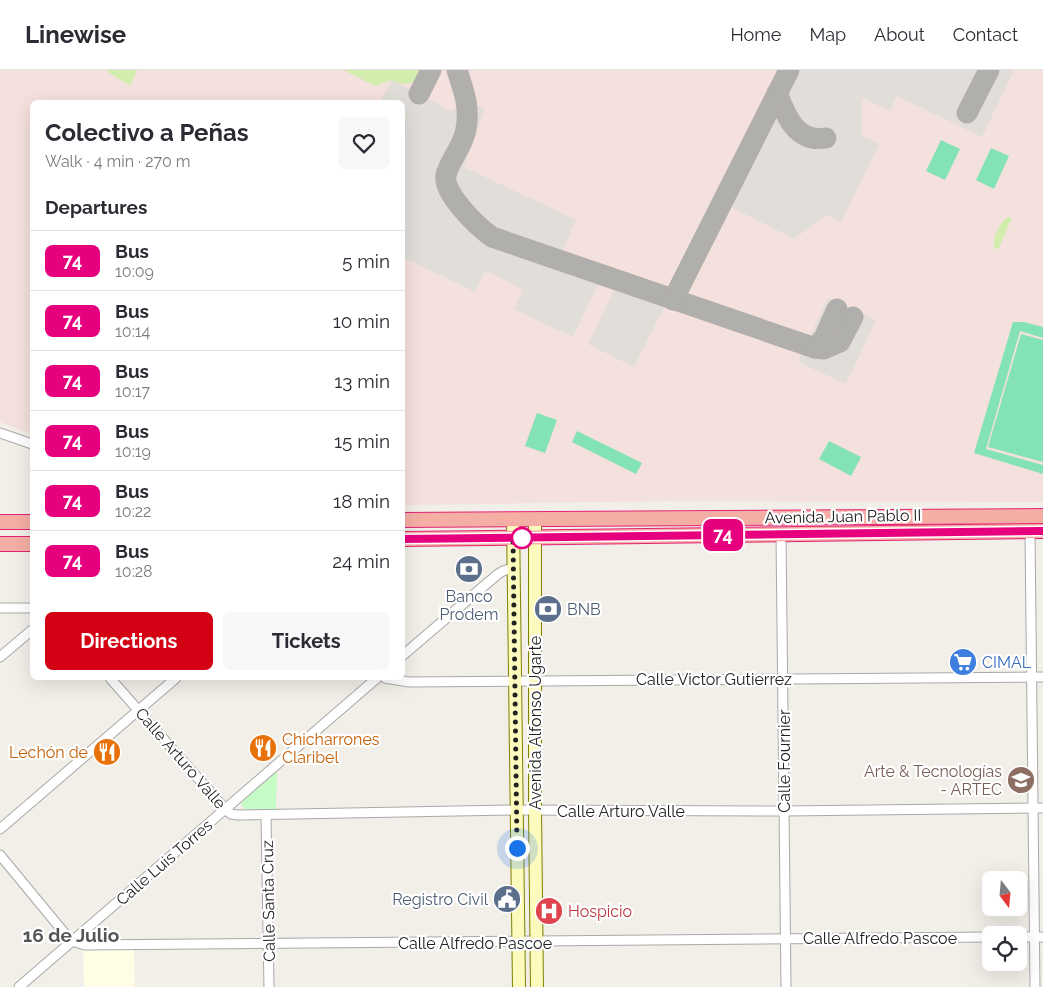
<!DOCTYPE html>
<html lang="en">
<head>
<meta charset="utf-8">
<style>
	body { margin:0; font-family:Raleway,sans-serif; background:#f7f7f7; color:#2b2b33; height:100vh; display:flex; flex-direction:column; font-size:19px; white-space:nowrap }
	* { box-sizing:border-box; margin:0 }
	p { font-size:16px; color:#7c7c81 }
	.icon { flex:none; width:28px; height:28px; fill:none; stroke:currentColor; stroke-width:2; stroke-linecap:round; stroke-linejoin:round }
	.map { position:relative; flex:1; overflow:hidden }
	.sheet { position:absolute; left:30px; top:30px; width:375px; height:580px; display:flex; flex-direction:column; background:#fff; border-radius:8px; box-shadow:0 5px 20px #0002 }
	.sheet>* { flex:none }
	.badge { padding:0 10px; border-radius:8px; font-size:18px; line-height:32px }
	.needle { width:32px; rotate:164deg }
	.controls { position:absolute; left:982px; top:801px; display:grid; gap:10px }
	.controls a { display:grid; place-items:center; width:45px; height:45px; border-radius:8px; background:#fff; box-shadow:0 5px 20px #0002; font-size:25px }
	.you { position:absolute; width:25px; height:25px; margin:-12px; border:4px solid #fff; border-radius:50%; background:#1a73e8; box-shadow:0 0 0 8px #1a73e833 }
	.map>.badge { position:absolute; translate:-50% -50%; box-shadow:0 0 0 2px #fff }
	h2 { padding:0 15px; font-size:19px; line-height:45px }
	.round { display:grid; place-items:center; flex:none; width:52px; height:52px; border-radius:8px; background:#f7f7f7 }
	.headline { display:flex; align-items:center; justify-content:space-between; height:85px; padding:0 15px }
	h1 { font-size:24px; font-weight:700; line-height:38px }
	.primary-button { display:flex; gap:10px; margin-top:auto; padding:10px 15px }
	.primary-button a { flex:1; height:58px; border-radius:8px; background:#d40013; color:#fff; font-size:20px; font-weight:700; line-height:58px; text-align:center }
	.primary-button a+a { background:#f7f7f7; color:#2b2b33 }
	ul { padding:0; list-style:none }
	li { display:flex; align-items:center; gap:15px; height:60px; padding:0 15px; border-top:1px solid #e1e1e2 }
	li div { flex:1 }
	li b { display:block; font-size:19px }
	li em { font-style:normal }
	li .badge { min-width:55px; font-weight:700; text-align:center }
	header { display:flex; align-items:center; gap:30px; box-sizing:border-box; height:70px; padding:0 25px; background:#fff; border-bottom:1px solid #e1e1e2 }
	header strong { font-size:24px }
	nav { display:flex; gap:28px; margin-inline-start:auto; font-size:18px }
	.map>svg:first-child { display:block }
</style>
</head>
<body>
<header>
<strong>Linewise</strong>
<nav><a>Home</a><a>Map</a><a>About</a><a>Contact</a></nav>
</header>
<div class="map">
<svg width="1043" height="917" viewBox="0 0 1043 917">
	<rect width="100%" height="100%" fill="#f2eee8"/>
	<polygon fill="#fffde5" points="134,877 135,917 84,917 83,879"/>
	<polygon fill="#f4e0dc" points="0,0 1043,0 1043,432 667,431 403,435 402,32 32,32 32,364 0,352"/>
	<g fill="#e1deda">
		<polygon points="800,0 1014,0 982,67 897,26 890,41 862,28 862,66 879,74 841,152 826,145 794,169 729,136"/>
		<polygon points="392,10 451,41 468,31 485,39 464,97 576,150 561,184 502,165 497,175 600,211 573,267 514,239 523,220 486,200 475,222 403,187 402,32 380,32"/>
		<polygon points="616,216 666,233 634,297 588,274"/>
		<polygon points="828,228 876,250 846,314 798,292"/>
	</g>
	<g fill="#d3edae">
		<polygon points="105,0 137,0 130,16"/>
		<path d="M 344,0 L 423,0 C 416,15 406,17 392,10 L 375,16 Z"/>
		<path d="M 1009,147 L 1012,148 L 998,180 L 994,177 C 992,168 1000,151 1009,147 Z"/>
	</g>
	<polygon fill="#c6fcc6" points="277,702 276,739 245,739 241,734 243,730"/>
	<g fill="#84e3b6">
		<polygon points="941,70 960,79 945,110 926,101"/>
		<polygon points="991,78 1009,86 994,119 976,110"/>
		<polygon points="1013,252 1024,252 1043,257 1043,268 1020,261 986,379 1043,395 1043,404 974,383"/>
		<polygon points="1021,264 1043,270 1043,392 988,377"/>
		<polygon points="537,343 557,350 545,383 525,376"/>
		<polygon points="577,361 642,393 636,404 572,372"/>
		<polygon points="829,371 861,387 851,406 819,389"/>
	</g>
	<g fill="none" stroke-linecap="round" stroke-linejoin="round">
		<g stroke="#b1afac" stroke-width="21">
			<path d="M 457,0 C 464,22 470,36 466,59 C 464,75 450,89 446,105 C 442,123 478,157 492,167 L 815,278 L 824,279 L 840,272 L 853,247"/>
			<path d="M 777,23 C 786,46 796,73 826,68"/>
			<polyline points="419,24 431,0"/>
			<polyline points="967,43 989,0"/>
			<polyline points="673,230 789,0"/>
			<polyline points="815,278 824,268 837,239"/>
		</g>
		<defs>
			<g id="minor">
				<polyline points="0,363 32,374"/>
				<polyline points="1030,462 1035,917"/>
				<polyline points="781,465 786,917"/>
				<polyline points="0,538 32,538"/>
				<polyline points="402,586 498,504 503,501 513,498"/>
				<polyline points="0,587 32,560"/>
				<polyline points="110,608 225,739 231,744 238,745 516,740 785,741 1043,738"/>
				<polyline points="385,608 409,612 1043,607"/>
				<polyline points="266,746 269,917"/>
				<polyline points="0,759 176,608"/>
				<polyline points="0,785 71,871 85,875 991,867"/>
				<polyline points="1019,867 1043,867"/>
				<polyline points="19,917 377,608"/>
			</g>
			<g id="secondary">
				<polyline points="513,449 519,917"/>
				<polyline points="535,449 535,741 537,917"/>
			</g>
			<g id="trunk">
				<polyline points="402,450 1043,446"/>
				<polyline points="0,452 32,452"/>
				<polyline points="402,469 1043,461"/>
				<polyline points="0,474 32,474"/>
			</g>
		</defs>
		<use href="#minor" stroke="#a9a9a9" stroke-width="11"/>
		<use href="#secondary" stroke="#7f8101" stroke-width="14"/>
		<use href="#trunk" stroke="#e32376" stroke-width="16"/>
		<use href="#minor" stroke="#fff" stroke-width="9"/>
		<use href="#secondary" stroke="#fcfabc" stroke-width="12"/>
		<use href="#trunk" stroke="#f5aea4" stroke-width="14"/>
	</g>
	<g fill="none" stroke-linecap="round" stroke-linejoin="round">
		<defs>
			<polyline id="line" points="402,469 1043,461"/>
		</defs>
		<use href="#line" stroke="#fff" stroke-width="11"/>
		<use href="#line" stroke="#e6007e" stroke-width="8"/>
		<polyline stroke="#222" stroke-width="5" stroke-dasharray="0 9" points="517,778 513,468 522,468"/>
	</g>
	<defs>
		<symbol id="bank-disc" viewBox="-11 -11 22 22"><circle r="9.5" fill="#5c6f8a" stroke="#fff"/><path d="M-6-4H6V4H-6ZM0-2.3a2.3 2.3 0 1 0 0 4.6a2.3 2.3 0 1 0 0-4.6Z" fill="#fff"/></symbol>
		<symbol id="supermarket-disc" viewBox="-11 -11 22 22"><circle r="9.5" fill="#3f7fe0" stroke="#fff"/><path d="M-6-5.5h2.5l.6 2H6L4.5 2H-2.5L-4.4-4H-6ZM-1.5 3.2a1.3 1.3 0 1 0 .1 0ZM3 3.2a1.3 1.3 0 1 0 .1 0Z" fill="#fff"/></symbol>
		<symbol id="restaurant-disc" viewBox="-11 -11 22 22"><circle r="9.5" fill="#e8710a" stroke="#fff"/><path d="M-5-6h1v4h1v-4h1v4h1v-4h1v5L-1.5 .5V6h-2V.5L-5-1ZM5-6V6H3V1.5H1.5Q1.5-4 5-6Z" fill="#fff"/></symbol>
		<symbol id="university-disc" viewBox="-11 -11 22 22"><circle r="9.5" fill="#8d6e63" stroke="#fff"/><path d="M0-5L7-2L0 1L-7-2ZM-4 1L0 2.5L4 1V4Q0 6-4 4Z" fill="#fff"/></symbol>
		<symbol id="civic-disc" viewBox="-11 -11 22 22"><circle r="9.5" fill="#5c6f8a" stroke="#fff"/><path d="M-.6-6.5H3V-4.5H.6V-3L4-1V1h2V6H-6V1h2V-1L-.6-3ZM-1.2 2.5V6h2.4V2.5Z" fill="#fff"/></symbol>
		<symbol id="hospital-disc" viewBox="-11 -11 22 22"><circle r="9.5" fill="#e0444e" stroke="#fff"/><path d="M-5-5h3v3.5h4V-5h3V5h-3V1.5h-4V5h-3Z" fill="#fff"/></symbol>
	</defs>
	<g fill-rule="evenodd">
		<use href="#bank-disc" x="453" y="483" width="32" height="32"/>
		<use href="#bank-disc" x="532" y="523" width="32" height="32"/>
		<use href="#supermarket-disc" x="947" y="576" width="32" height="32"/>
		<use href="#restaurant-disc" x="247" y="662" width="32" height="32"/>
		<use href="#restaurant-disc" x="91" y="666" width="32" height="32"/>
		<use href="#university-disc" x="1005" y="694" width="32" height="32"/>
		<use href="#civic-disc" x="491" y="813" width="32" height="32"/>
		<use href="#hospital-disc" x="533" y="825" width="32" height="32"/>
	</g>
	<circle fill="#fff" stroke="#e6007e" stroke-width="2.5" cx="522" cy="468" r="10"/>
	<g text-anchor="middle" stroke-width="4.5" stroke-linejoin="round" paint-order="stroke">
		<g font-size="16" fill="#222" stroke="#fff">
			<text transform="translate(843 446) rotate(-1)" y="6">Avenida Juan Pablo II</text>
			<text x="714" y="615">Calle Victor Gutierrez</text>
			<text transform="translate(535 653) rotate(-90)" y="6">Avenida Alfonso Ugarte</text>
			<text transform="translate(181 688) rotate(49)" y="6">Calle Arturo Valle</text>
			<text transform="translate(784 691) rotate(-90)" y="6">Calle Fournier</text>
			<text x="621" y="747">Calle Arturo Valle</text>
			<text transform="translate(164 792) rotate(-41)" y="6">Calle Luis Torres</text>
			<text transform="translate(268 831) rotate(-91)" y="6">Calle Santa Cruz</text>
			<text x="880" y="874">Calle Alfredo Pascoe</text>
			<text x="475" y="879">Calle Alfredo Pascoe</text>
		</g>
		<g font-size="16" fill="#4e5e75" stroke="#fff">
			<text x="469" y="532">Banco<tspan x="469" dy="18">Prodem</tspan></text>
			<text x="567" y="545" text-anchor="start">BNB</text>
			<text x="488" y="835" text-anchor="end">Registro Civil</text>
		</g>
		<g font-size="16" fill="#366cbe" stroke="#fff" text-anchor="start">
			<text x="982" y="598">CIMAL</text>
		</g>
		<g font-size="16" fill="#c56008" stroke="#fff" text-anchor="start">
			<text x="282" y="675">Chicharrones<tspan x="282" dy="18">Claribel</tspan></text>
			<text x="88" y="688" text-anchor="end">Lechón de</text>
		</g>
		<g font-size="16" fill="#785e54" stroke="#fff" text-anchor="end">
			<text x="1002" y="707">Arte &amp; Tecnologías<tspan x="1002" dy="18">- ARTEC</tspan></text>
		</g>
		<g font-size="16" fill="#be3a42" stroke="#fff" text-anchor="start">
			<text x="568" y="847">Hospicio</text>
		</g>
		<g font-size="19" font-weight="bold" fill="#555" stroke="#fff">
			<text x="71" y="872">16 de Julio</text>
		</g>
	</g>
</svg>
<div class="controls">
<a><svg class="needle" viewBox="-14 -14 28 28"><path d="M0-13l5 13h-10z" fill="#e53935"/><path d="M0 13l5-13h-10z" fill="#7c7c81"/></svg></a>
<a><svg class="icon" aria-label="locate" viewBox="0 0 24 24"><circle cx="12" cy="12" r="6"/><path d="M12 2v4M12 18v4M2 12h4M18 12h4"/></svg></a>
</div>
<div class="you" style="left:517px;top:778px"></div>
<b class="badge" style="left:723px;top:465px;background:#e6007e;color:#fff">74</b>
<section class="sheet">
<div class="headline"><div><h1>Colectivo a Peñas</h1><p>Walk · 4 min · 270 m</p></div><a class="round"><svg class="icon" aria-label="heart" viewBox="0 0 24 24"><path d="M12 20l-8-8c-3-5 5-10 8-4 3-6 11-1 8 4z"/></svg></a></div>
<h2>Departures</h2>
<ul>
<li><span class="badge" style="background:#e6007e;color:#fff">74</span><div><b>Bus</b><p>10:09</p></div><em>5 min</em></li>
<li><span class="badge" style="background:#e6007e;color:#fff">74</span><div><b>Bus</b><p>10:14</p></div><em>10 min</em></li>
<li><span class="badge" style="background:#e6007e;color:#fff">74</span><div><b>Bus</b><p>10:17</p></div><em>13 min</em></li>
<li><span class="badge" style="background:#e6007e;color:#fff">74</span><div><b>Bus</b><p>10:19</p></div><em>15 min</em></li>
<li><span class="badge" style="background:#e6007e;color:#fff">74</span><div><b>Bus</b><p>10:22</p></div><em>18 min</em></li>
<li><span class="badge" style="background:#e6007e;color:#fff">74</span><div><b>Bus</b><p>10:28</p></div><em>24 min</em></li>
</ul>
<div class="primary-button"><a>Directions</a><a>Tickets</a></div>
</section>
</div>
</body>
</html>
